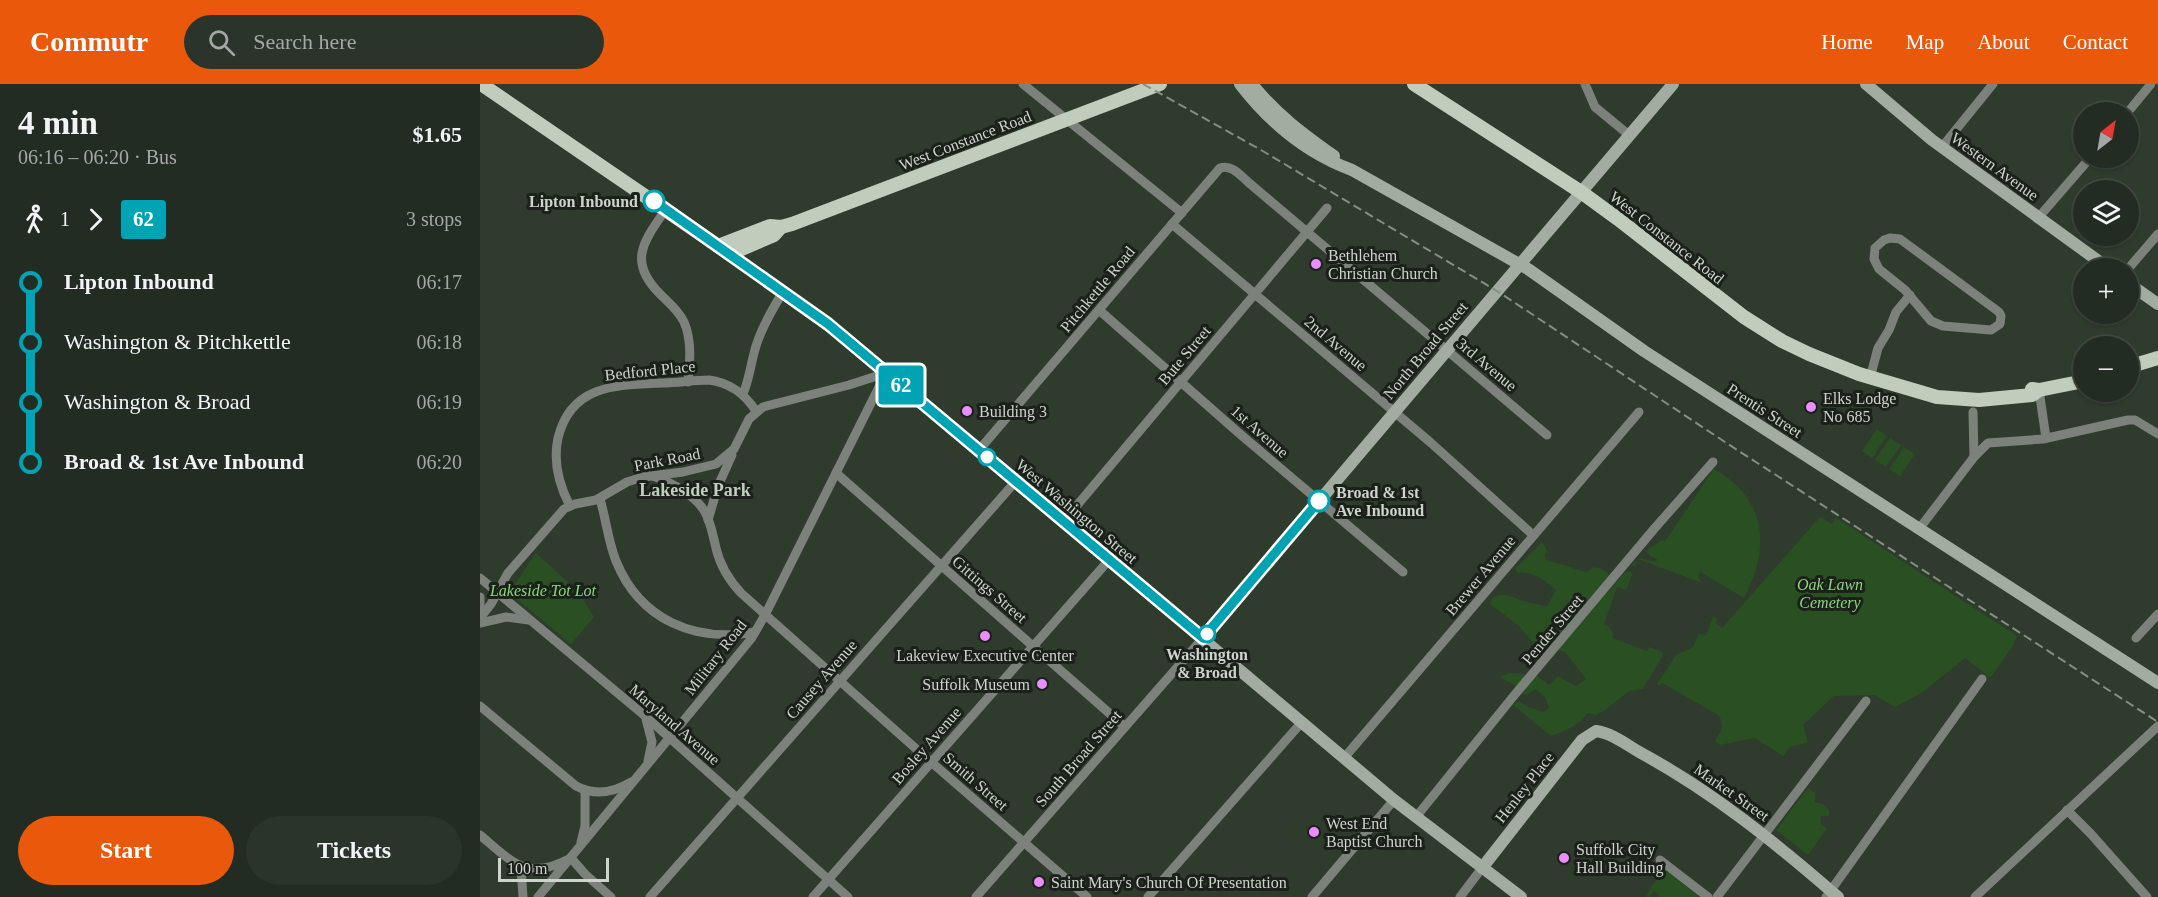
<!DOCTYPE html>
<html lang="en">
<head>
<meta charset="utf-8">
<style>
	body { margin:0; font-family:Georgia,serif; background:#2b342a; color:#f1f3f6; height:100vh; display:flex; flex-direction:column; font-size:22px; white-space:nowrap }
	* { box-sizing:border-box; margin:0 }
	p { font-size:20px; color:#a3a7a5 }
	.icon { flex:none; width:33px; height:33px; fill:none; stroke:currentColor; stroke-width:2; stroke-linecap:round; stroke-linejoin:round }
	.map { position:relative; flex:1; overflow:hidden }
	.details { display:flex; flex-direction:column; background:#232c22; width:480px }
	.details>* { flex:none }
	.badge { padding:0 12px; border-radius:4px; font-size:21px; line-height:39px }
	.needle { width:39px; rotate:31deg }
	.tools { position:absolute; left:1593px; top:18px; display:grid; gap:12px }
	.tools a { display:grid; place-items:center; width:66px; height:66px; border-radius:50%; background:#232c22; box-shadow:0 2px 4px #0004,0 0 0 2px #404840; font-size:30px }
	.scale { position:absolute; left:18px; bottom:15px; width:111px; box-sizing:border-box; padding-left:6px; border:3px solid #ccd4cb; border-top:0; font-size:16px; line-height:21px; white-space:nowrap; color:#ccd4cb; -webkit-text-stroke:4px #1b211a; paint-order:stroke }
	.map>.badge { position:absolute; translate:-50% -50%; box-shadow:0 0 0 3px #fff }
	.legs { display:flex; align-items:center; gap:9px; height:66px; padding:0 18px; font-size:20px }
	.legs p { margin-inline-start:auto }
	.head { display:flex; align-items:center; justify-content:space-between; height:102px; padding:0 18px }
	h1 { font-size:33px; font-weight:700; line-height:45px }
	.button { display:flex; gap:12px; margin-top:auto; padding:12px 18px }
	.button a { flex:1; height:69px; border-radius:36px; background:#ea580c; color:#fff; font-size:24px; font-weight:700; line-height:69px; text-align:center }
	.button a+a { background:#2b342a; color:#f1f3f6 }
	ul { padding:0 18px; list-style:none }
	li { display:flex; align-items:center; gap:21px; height:60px; font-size:22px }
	li i { display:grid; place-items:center; width:9px; height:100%; margin:0 8px; background:currentColor }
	li i::after { content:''; width:15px; height:15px; margin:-8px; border:4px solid; border-radius:50%; background:#232c22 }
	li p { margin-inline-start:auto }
	li:first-child i { background:linear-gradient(#0000 50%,currentColor 0) }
	li:last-child i { background:linear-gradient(currentColor 50%,#0000 0) }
	header { display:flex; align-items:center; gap:36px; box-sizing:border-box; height:84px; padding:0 30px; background:#ea580c; color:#fff }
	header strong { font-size:28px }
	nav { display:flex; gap:33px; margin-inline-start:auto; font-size:21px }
	.search { width:420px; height:54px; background:#2b342a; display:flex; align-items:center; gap:15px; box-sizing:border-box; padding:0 21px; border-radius:33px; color:#a3a7a5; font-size:22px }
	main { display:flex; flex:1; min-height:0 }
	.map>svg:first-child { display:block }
</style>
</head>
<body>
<header>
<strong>Commutr</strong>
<div class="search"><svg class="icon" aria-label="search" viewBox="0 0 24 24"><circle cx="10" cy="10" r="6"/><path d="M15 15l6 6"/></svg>Search here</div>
<nav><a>Home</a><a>Map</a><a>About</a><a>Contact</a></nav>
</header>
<main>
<section class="details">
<div class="head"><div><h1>4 min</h1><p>06:16 – 06:20 · Bus</p></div><b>$1.65</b></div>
<div class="legs"><svg class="icon" aria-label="walk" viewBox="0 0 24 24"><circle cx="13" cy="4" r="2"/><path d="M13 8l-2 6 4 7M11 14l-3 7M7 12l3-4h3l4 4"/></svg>1<svg class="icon" aria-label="forward" viewBox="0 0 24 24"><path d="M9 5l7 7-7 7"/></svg><b class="badge" style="background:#00a3b4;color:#fff">62</b><p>3 stops</p></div>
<ul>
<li><i style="color:#00a3b4"></i><b>Lipton Inbound</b><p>06:17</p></li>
<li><i style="color:#00a3b4"></i><span>Washington &amp; Pitchkettle</span><p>06:18</p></li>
<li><i style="color:#00a3b4"></i><span>Washington &amp; Broad</span><p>06:19</p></li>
<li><i style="color:#00a3b4"></i><b>Broad &amp; 1st Ave Inbound</b><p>06:20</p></li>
</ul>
<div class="button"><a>Start</a><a>Tickets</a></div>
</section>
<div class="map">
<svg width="1678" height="813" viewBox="0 0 1678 813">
	<rect width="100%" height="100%" fill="#2f3b2d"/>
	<g fill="#294f22">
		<polygon points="1397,345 1407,352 1392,374 1382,367"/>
		<polygon points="1410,354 1421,361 1406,383 1395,376"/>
		<polygon points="1424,363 1435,370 1420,392 1409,385"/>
		<path d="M 1234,385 C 1287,415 1291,464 1264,514 L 1220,488 L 1218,493 L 1222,499 L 1158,475 L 1155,483 L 1152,481 L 1159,474 L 1176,478 L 1177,475 L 1170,472 L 1166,467 L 1182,456 L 1185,457 Z"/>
		<path d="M 1340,433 L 1352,440 L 1356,434 L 1537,552 L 1533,562 L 1510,594 L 1485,574 L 1443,608 L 1415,623 L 1394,611 L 1354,612 L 1323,641 L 1328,658 L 1310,663 L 1303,672 L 1275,654 L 1240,661 L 1235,657 C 1241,647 1246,642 1238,631 L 1182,599 L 1178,602 L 1178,599 L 1196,571 L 1213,563 L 1219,549 L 1226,552 L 1233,533 L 1237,534 L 1236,539 L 1242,544 Z"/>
		<path d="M 1062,458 L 1068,468 L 1065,470 L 1066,476 L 1070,478 C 1077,477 1097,486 1106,488 L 1114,483 L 1122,485 L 1132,493 L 1122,504 L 1127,509 L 1144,489 L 1150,487 L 1153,489 L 1146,506 L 1137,503 L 1124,541 L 1128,542 L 1134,550 L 1132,554 L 1167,567 L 1169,563 L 1181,567 L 1183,571 L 1163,605 L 1149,607 L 1124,627 L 1116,631 L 1108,629 C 1098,642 1086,647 1071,652 L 1033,621 L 1039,617 L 1046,622 L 1063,628 L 1069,624 L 1065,613 L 1055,605 L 1047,611 L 1042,610 L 1033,600 L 1021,594 L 1021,592 L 1029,589 L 1056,591 L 1069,601 L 1078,592 L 1096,602 L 1106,595 L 1085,568 L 1072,564 L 1063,571 L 1039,542 L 1010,520 C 1015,503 1032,513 1043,517 C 1051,519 1059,521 1067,522 L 1076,506 C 1065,497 1053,487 1038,489 L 1035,485 Z"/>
		<polygon points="56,469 97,506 114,533 91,560 33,512 31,506"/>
		<polygon points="1328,704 1335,709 1335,718 1343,720 1349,726 1349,732 1341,732 1341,741 1347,744 1328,771 1296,746"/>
		<polygon points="1185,786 1220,813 1177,813 1179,810 1174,807 1169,813 1166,813 1171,803"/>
	</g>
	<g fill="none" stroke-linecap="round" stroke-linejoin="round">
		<g stroke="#7c827b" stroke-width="9">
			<polyline points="543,0 702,129"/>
			<polyline points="1105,0 1115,23 1149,51"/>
			<polyline points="1648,28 1671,0"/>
			<polyline points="1462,63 1513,0"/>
			<path d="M 186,125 C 164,157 147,177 180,210 C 188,218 199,227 204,238 C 212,256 210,278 208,298"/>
			<polyline points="1558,134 1610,74"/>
			<polyline points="692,140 950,358 1053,451"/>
			<polygon points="1410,154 1420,155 1519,228 1521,232 1520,240 1511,246 1463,242 1451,237 1425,206 1399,185 1394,175 1395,164 1404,156"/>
			<polyline points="1648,185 1678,150"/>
			<polyline points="619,226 760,350 923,488"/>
			<polyline points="1390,294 1398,264 1409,246 1416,228 1430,211"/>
			<polyline points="1559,306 1566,354"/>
			<path d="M 263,310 C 270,294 271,276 277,259 C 283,241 293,224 303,208"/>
			<polyline points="1493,328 1494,373"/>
			<path d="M 499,366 L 740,84 C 751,80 760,91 768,98 L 1067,351"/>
			<polyline points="356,389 645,643"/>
			<path d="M 170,391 C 190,398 214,409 225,428 C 231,439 233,452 236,464 C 240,482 249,496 261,509 L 451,678 L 607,813"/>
			<path d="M 120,415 C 126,435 128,457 136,477 C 160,536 215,559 275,548"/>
			<path d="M 90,422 C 79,401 73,377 78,354 C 91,300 137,301 183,299 C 198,299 213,296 229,296 C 250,299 264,309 276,327"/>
			<polyline points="228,436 238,402 252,371"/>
			<polyline points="583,438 847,124"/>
			<polyline points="1439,445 1494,373 1508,359 1563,355 1648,336 1655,336 1678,350"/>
			<polyline points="0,494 164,631 368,813"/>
			<polyline points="0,513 0,524"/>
			<polyline points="0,534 11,520 28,489 84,425 95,420 116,416 147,398 163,393 203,388 236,380 254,365 269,335 283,323 369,301 406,289"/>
			<polyline points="0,539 26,533 49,536"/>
			<polyline points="1656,554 1678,530"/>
			<path d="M 0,622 L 96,702 C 115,712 133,709 151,698"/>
			<polyline points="166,635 172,658 168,677"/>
			<polyline points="864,674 1159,328"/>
			<polyline points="1587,726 1611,750 1667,813"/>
			<polyline points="936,733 1032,614 1174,445 1233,378"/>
			<path d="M 0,751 C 32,778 47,798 91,774 L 105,790 L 131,813"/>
			<polyline points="101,758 105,742 105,707"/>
			<polyline points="1180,776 1228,813"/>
			<polyline points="41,783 43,813"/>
			<polyline points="58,813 271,555 285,531 406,289"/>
			<polyline points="170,813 536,397"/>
			<polyline points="333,813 629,476"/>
			<polyline points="496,813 723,554"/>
			<polyline points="668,813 822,638"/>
			<polyline points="832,813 914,716"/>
			<polyline points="980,813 1002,784"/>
			<polyline points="1237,813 1386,617"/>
			<polyline points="1346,813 1502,595"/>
			<polyline points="1495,813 1678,642"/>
		</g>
		<g stroke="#a2aca0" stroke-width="12">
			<path d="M 760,0 C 790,39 826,69 872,86 L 1048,185 L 1164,267 L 1678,599"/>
			<path d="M 772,0 C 796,30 823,50 854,72"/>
			<polyline points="1386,0 1452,56 1628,184"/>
			<polyline points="250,170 364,253 914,716 1041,813"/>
			<polyline points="1648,199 1678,220"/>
			<polyline points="723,554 1193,0"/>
			<path d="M 1002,784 L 1102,656 L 1116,647 C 1132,649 1147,661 1161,669 C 1233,708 1297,760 1358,813"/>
		</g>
		<g stroke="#c0cdbd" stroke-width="14">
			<polyline points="1,0 250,170 294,151 301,143"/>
			<polyline points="934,0 1101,108 1138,135 1264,233 1302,257 1329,270 1379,290 1457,313 1499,316 1552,311 1559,306"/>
			<polyline points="238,162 290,142 301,143 312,140 680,0"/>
			<polyline points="1648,283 1678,274"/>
			<polyline points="1552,305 1559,306 1604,297"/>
		</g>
		<polyline stroke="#848e83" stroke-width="2" stroke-dasharray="9 4.5" stroke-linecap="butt" points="663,0 781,66 1017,207 1248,360 1678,638"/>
	</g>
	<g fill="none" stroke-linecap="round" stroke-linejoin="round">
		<defs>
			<polyline id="line-1" points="174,117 348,240 723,554 839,417"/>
		</defs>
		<use href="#line-1" stroke="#fff" stroke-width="14"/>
		<use href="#line-1" stroke="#00a3b4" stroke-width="9"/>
	</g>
	<g fill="#fff" stroke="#00a3b4" stroke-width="3">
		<circle cx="174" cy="117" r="10"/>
		<circle cx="507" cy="373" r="8"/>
		<circle cx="839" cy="417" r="10"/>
		<circle cx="727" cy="550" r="8"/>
	</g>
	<g fill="#ea8dfd" stroke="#1b211a" stroke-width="2">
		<circle cx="836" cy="180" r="6"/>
		<circle cx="1331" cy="323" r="6"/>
		<circle cx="487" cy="327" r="6"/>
		<circle cx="505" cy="552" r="6"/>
		<circle cx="562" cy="600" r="6"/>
		<circle cx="834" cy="748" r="6"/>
		<circle cx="1084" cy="774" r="6"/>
		<circle cx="559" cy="798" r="6"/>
	</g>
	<g text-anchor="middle" stroke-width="6" stroke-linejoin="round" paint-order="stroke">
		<g font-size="16" fill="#ccd4cb" stroke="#1b211a">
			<text transform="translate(485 56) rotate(-21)" y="6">West Constance Road</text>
			<text transform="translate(1515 82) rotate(36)" y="6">Western Avenue</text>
			<text transform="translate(1187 153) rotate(38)" y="6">West Constance Road</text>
			<text transform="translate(617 205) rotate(-50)" y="6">Pitchkettle Road</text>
			<text transform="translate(856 259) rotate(40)" y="6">2nd Avenue</text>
			<text transform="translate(945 266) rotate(-50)" y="6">North Broad Street</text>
			<text transform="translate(704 271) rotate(-50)" y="6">Bute Street</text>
			<text transform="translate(1007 280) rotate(40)" y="6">3rd Avenue</text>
			<text transform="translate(170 286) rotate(-6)" y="6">Bedford Place</text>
			<text transform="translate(1285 326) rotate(33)" y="6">Prentis Street</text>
			<text transform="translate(780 347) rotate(41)" y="6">1st Avenue</text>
			<text transform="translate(187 375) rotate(-11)" y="6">Park Road</text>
			<text transform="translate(597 427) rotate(40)" y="6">West Washington Street</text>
			<text transform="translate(1000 491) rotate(-50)" y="6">Brewer Avenue</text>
			<text transform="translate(510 505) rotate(41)" y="6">Gittings Street</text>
			<text transform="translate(1072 545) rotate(-50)" y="6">Pender Street</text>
			<text transform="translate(235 573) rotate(-52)" y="6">Military Road</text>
			<text transform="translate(341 595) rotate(-49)" y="6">Causey Avenue</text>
			<text transform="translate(195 640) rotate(41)" y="6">Maryland Avenue</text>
			<text transform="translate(446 661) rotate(-49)" y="6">Bosley Avenue</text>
			<text transform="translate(598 674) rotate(-49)" y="6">South Broad Street</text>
			<text transform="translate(496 697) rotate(41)" y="6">Smith Street</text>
			<text transform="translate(1044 703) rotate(-52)" y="6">Henley Place</text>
			<text transform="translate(1252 708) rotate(35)" y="6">Market Street</text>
		</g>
		<g font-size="16" font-weight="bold" fill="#ccd4cb" stroke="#1b211a" text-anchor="end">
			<text x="158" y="123">Lipton Inbound</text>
			<text x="856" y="414" text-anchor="start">Broad &amp; 1st<tspan x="856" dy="18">Ave Inbound</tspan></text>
			<text x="727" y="576" text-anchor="middle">Washington<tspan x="727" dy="18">&amp; Broad</tspan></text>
		</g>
		<g font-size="16" fill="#ccd4cb" stroke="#1b211a" text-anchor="start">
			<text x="848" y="177">Bethlehem<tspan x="848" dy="18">Christian Church</tspan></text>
			<text x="1343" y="320">Elks Lodge<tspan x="1343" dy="18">No 685</tspan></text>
			<text x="499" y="333">Building 3</text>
			<text x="505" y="577" text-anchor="middle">Lakeview Executive Center</text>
			<text x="550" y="606" text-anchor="end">Suffolk Museum</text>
			<text x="846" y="745">West End<tspan x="846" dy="18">Baptist Church</tspan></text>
			<text x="1096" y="771">Suffolk City<tspan x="1096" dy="18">Hall Building</tspan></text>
			<text x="571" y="804">Saint Mary's Church Of Presentation</text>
		</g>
		<g font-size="16" font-style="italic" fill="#8cd47e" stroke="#1b211a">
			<text x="1350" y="506">Oak Lawn<tspan x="1350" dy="18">Cemetery</tspan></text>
			<text x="63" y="512">Lakeside Tot Lot</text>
		</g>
		<g font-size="18" font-weight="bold" fill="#c0cfbd" stroke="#1b211a">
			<text x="215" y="412">Lakeside Park</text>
		</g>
	</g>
</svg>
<div class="tools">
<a><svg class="needle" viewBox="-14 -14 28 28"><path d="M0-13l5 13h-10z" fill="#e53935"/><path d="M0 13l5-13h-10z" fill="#a3a7a5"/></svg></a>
<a><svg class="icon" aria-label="layers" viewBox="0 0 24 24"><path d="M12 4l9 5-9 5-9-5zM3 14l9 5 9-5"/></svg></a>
<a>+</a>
<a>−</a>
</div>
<div class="scale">100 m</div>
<b class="badge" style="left:421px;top:301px;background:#00a3b4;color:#fff">62</b>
</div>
</main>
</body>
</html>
